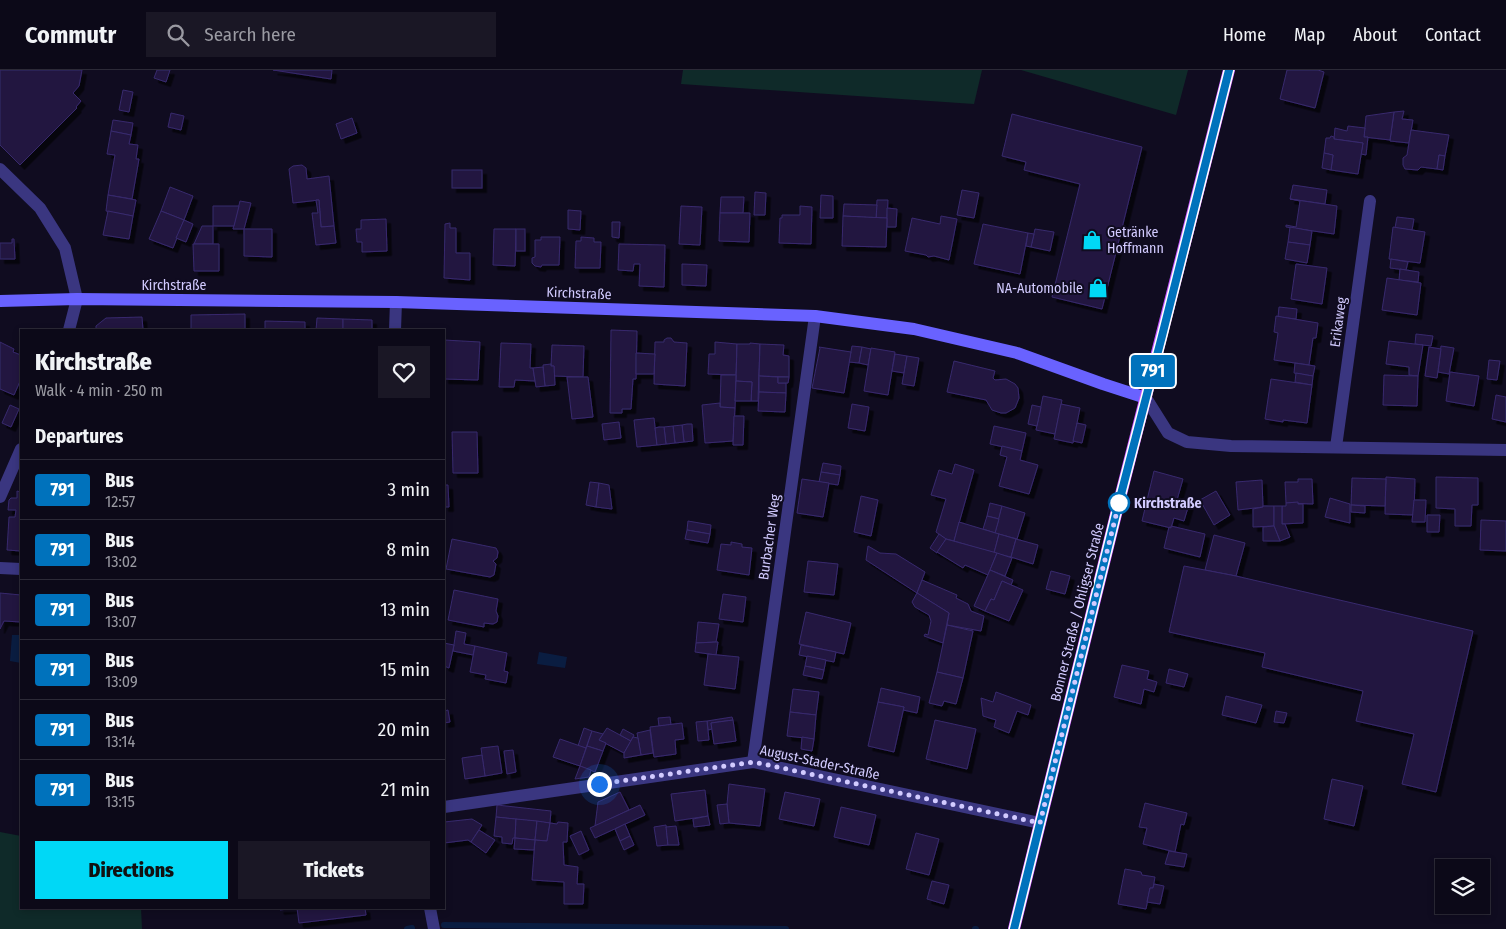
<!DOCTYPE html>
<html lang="en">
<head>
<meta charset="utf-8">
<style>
	body { margin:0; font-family:"Fira Sans Condensed",sans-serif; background:#1a1725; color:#f1f3f6; height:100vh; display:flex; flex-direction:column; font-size:19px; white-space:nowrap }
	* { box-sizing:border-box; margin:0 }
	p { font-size:16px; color:#9a9aa2 }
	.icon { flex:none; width:28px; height:28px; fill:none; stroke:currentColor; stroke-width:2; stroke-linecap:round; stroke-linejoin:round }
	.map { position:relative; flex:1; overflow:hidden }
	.details { position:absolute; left:20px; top:259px; width:425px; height:580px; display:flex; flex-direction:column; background:#0c0918; border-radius:0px; box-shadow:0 2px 8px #0003,0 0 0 1px #2c2a37 }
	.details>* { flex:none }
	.badge { padding:0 10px; border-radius:4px; font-size:18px; line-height:32px }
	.buttons { position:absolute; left:1435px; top:789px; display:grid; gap:10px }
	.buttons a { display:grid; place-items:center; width:55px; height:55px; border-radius:0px; background:#0c0918; box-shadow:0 2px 8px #0003,0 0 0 1px #2c2a37; font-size:25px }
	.you { position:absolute; width:25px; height:25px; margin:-12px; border:4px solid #fff; border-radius:50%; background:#1a73e8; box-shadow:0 0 0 8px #1a73e833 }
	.map>.badge { position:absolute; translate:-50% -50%; box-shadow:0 0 0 2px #fff }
	h2 { padding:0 15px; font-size:19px; line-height:45px }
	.round { display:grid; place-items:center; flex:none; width:52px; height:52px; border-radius:0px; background:#1a1725 }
	.headline { display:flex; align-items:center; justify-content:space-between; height:85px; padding:0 15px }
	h1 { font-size:24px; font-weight:800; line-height:38px }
	.action { display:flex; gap:10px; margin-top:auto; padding:10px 15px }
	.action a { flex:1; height:58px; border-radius:0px; background:#00d8f6; color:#111; font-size:20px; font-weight:800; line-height:58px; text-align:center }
	.action a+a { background:#1a1725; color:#f1f3f6 }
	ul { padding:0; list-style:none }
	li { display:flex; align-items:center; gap:15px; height:60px; padding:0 15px; border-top:1px solid #2c2a37 }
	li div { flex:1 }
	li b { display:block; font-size:19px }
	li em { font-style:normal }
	li .badge { min-width:55px; font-weight:700; text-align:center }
	header { display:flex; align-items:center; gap:30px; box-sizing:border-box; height:70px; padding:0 25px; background:#0c0918; border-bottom:1px solid #2c2a37 }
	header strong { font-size:24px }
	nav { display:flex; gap:28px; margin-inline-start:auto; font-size:18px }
	.search { width:350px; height:45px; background:#1a1725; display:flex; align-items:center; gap:12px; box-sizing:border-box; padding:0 18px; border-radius:0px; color:#9a9aa2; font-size:19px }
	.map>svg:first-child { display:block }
</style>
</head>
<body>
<header>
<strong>Commutr</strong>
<div class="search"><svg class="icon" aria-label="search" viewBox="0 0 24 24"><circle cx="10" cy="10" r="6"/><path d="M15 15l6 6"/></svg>Search here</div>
<nav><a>Home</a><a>Map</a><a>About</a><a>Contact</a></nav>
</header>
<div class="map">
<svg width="1506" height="859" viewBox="0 0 1506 859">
	<defs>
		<filter id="shadow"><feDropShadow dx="4.5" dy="4.5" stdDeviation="0" flood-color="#0009"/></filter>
	</defs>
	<rect width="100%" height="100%" fill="#100c20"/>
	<g fill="#0f2a29">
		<polygon points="683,0 982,0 974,34 681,14"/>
		<polygon points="1021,0 1188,0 1176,45"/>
		<polygon points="0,762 21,766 21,838 141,838 142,859 0,859"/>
	</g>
	<g fill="#0a1d41">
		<polygon points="12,565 21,565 21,593 10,591"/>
		<polygon points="539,582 567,587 565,598 537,594"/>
	</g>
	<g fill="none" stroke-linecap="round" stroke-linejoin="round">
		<g stroke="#0a1d41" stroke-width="6">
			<polyline points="444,855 786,859"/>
			<polyline points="407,859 412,858"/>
			<polyline points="975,859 976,859"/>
		</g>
	</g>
	<g fill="#211841" stroke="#38296d" filter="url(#shadow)">
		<polygon points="0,0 82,0 79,16 73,23 81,31 76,37 77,38 20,95 0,75"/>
		<polygon points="157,0 170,0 166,12 154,8"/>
		<polygon points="273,0 332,0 331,9"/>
		<polygon points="1287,0 1318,0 1324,2 1315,38 1280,29"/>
		<polygon points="123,20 133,22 129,42 119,40"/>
		<polygon points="1404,41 1402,49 1413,50 1409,73 1390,71 1394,42"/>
		<polygon points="1394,42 1390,70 1364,67 1366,46"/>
		<polygon points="171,43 184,46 181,60 168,57"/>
		<polygon points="1012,44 1142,77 1102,239 1052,227 1080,114 1024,100 1026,92 1002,86"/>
		<polygon points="352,48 357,63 341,69 336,54"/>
		<polygon points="113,50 133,53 131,65 111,61"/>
		<polygon points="1348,56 1365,58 1364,67 1368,67 1366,85 1361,84 1363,73 1334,69 1335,58 1347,61"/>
		<polygon points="1411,60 1449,65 1445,86 1439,85 1437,99 1421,97 1418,100 1405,99 1403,95 1403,88 1407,85"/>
		<polygon points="111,61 131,65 129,74 138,75 136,89 139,89 132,129 108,125 115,85 107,84"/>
		<polygon points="1331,66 1334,67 1334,69 1363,73 1358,104 1331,100 1333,85 1324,83 1326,68 1330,68"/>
		<polygon points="1324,83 1333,85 1331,100 1322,98"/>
		<polygon points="1439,85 1445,86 1443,100 1437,99"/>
		<polygon points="302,95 306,98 307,109 329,106 334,156 321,157 319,130 293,133 289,99 293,96"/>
		<rect x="452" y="100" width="30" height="18"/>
		<polygon points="1293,115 1327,120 1325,134 1290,129"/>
		<polygon points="170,117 193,126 184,150 161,141"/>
		<polygon points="962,120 979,123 974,148 957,145"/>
		<polygon points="755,122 766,123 765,145 754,145"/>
		<polygon points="108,125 136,130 133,146 106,141"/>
		<polygon points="821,125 833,126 833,148 820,148"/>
		<polygon points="721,127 744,127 743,143 720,143"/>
		<polygon points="1290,129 1337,136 1334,164 1286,157 1286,155 1296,157 1300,131"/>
		<polygon points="316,130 319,130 321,157 334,156 336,173 316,175 312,143 318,143"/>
		<polygon points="877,130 888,130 887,148 876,148"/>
		<polygon points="240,131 251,133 244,159 233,159"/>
		<polygon points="844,134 877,135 876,148 843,146"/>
		<polygon points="213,136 239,136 234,156 213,156"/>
		<polygon points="681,136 702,137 700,175 679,174"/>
		<polygon points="800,136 812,137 811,174 779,173 780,148 782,148 782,145 800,145"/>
		<polygon points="887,138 897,139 896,157 887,157"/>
		<polygon points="568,140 581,141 580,160 568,159"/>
		<polygon points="108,141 133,146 129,169 103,165"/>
		<polygon points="161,141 184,150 173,178 149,169"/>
		<polygon points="720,143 750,143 749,172 719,171"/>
		<polygon points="843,146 887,148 886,177 842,176"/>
		<polygon points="941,146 957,149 949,190 934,186 928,187 926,185 905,181 912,148 940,154"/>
		<polygon points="1397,147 1414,149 1412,160 1395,158"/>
		<polygon points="386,149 387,181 362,182 362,172 357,172 356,159 361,159 361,150"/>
		<polygon points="184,150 193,154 186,172 176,168"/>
		<polygon points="612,152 620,152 619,168 612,167"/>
		<polygon points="450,153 450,158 456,158 456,183 470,183 470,210 444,208 445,154"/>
		<polygon points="983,154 1028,163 1020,204 974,194"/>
		<polygon points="202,156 213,156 213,174 194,174"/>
		<polygon points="1290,157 1312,161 1310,175 1288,172"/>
		<polygon points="1393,157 1425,162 1420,193 1389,189"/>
		<polygon points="244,159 272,159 272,187 244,186"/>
		<polygon points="494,159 516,159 515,196 493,195"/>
		<rect x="516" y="159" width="9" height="22"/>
		<polygon points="1035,159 1054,162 1050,181 1031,177"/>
		<polygon points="1028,163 1034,164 1031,177 1026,176"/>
		<polygon points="541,167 560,167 559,195 542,195 541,197 535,196 532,193 532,188 535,187 535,170 541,170"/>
		<polygon points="581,167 594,168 594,172 601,172 600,198 575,198 576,171 581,171"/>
		<polygon points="12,169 14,169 15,189 0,189 0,173 12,173"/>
		<polygon points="1288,172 1310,175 1307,193 1285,189"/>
		<polygon points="193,174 219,174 219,201 194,201"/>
		<polygon points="619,174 665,175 664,217 639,216 640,194 634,194 633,201 618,200"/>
		<polygon points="1391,189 1408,192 1406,200 1390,198"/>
		<polygon points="682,194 707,195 706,216 682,215"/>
		<polygon points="1296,194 1327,198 1322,234 1291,229"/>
		<polygon points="1400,199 1419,202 1418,212 1399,210"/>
		<polygon points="1387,208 1421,213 1417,245 1382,240"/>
		<polygon points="1279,237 1297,239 1296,249 1278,247"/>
		<polygon points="245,244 245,260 191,260 191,245"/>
		<polygon points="1276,246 1318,253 1316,268 1313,268 1309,295 1274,290 1278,263 1274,262"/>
		<polygon points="142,247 143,260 96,260 96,256 106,248"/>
		<polygon points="317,248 343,249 343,260 316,260"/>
		<polygon points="343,249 372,250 372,260 343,260"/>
		<polygon points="265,251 305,252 305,260 265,260"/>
		<polygon points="611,260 637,261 636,309 633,309 631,339 622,339 622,343 610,343"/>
		<polygon points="1416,264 1433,266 1431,276 1415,274"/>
		<polygon points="667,268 671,268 674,272 687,273 685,316 654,314 655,272 664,272 664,270"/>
		<polygon points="444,270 480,272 478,310 444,309"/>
		<polygon points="1389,271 1423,275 1418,306 1409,305 1409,297 1386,294"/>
		<polygon points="0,272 14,279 13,282 21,285 21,309 14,325 0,319"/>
		<polygon points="715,272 737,274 736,305 708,304 709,284 715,284"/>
		<polygon points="501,273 531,274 530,298 533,298 535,311 515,310 514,317 499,317"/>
		<polygon points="750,273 760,274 758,331 751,331 752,312 736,311 737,274 750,274"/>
		<polygon points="760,274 784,275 783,285 789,286 789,307 759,306"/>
		<polygon points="552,275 584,276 583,307 554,306 554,296 551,296"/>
		<polygon points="852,276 862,277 859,293 849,292"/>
		<polygon points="1441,276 1454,278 1449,304 1438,302"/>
		<polygon points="819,277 851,282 844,323 812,318 820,278"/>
		<polygon points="862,277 871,279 868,295 859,293"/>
		<polygon points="1429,277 1441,279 1437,308 1425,306"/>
		<polygon points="871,278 895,282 888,325 864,321"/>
		<polygon points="636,283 655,284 654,304 636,304"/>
		<polygon points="895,284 907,286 904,303 892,301"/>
		<polygon points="907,286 919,288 914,316 902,314"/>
		<polygon points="1489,290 1500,291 1497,310 1487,309"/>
		<polygon points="954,291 995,301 993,308 995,310 1006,309 1015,314 1018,318 1019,328 1015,338 1006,343 1001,343 992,340 986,330 947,322"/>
		<polygon points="1295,293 1315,296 1313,306 1294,303"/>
		<polygon points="551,294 551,296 554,296 555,315 545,316 543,295"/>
		<polygon points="543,297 545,316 536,317 533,298"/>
		<polygon points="1450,302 1479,306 1474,336 1446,331"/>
		<polygon points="1296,303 1313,306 1312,315 1295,312"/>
		<polygon points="721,305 736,305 735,338 720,337"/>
		<polygon points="1384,305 1418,306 1417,336 1383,335"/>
		<polygon points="759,306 778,307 778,313 786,313 786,323 759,322"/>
		<polygon points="567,307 588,307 593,347 572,349"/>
		<polygon points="778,307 789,307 788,313 778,313"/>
		<polygon points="1271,309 1312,315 1307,353 1283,350 1283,352 1265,349"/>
		<polygon points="736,311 752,312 751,331 735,331"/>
		<polygon points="759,322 786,323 785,342 758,341"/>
		<polygon points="1496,325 1506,327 1506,352 1492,349"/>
		<polygon points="1043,326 1062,330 1055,364 1036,360"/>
		<polygon points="720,333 720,337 735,338 733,371 705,373 702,335"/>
		<polygon points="852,334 869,337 865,361 848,358"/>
		<polygon points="1061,334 1080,338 1073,373 1054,369"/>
		<polygon points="10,335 19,339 11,357 2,353"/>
		<polygon points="1032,335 1041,337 1037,356 1028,354"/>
		<polygon points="734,346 744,346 743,375 733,375"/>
		<polygon points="654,348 657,375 637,377 634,350"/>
		<polygon points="619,352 621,368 604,370 602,354"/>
		<polygon points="1077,353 1086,355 1082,373 1073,371"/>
		<polygon points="687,354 692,354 693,371 684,372 682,355"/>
		<polygon points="682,355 684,372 675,373 673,356"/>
		<polygon points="673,356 675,373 666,374 664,357"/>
		<polygon points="994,356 1026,363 1022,381 990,374"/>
		<polygon points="659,357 664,357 666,374 657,375 655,358"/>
		<polygon points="452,362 477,362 478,403 453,403"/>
		<polygon points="1002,376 1022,381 1020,390 1038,395 1029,424 999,416 1007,387 1000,385"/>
		<polygon points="823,393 841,396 840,405 821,402"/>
		<polygon points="955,394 974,400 954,471 946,469 936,462 946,429 931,425 939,400 952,404"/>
		<polygon points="1154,401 1183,409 1177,430 1189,434 1184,451 1174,448 1171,458 1142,451"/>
		<polygon points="821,402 840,405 838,415 819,412"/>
		<polygon points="1386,407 1415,409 1414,445 1385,444"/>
		<polygon points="1436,407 1478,408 1478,435 1472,435 1471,456 1455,456 1455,439 1436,438"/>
		<polygon points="1352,408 1386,409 1385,436 1351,435"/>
		<polygon points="802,409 829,413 823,447 797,443"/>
		<polygon points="1298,409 1312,409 1313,434 1286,433 1285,412 1298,412"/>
		<polygon points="1262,410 1263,437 1238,440 1236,412"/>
		<polygon points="590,412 599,413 596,437 586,435"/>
		<polygon points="599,413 609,415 612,439 596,437"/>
		<polygon points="444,415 448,415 449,437 444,437"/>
		<polygon points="17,421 21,422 21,481 7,480 9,447 15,447 16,440 8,440 9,430 11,428 17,428"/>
		<polygon points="1216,421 1230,445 1214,455 1200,430"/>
		<polygon points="861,426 878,430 871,466 854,462"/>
		<polygon points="1330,428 1350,434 1350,453 1325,447"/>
		<polygon points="1414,430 1426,430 1425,452 1412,452"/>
		<polygon points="1298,432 1298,434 1303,434 1303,453 1282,454 1282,436 1286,436 1286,433"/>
		<polygon points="990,433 1002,436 999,449 987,446"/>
		<polygon points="1351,435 1365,436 1365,443 1351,442"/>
		<polygon points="1002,436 1025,443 1017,469 995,463"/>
		<polygon points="1263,436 1274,436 1274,456 1253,457 1253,439 1263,437"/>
		<polygon points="1274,436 1282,436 1282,454 1285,454 1290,467 1280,471 1274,456"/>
		<polygon points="1427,445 1440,445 1439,462 1427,462"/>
		<polygon points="987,446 999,449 995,463 983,459"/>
		<polygon points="1481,450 1506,451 1506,481 1480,480"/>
		<polygon points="688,451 711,455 710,464 687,460"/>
		<polygon points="959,452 999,464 994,483 954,471"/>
		<polygon points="1171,456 1205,464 1200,487 1164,478 1169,457 1171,458"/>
		<polygon points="1274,456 1280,471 1263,471 1263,457"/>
		<polygon points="687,460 710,464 708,473 685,469"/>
		<polygon points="939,464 946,469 937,483 930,478"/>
		<polygon points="999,464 1016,469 1011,487 994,483"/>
		<polygon points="1214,465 1245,473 1236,506 1205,500"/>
		<polygon points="452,469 496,478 498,482 497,488 493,491 496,494 494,505 490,507 446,499"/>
		<polygon points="946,469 997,483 988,505 965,495 963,498 937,482"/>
		<polygon points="1016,469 1038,475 1033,494 1011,487"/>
		<polygon points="731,472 742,474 742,477 752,478 749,505 717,500 721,474 731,475"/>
		<polygon points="868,476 880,483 896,484 925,502 917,523 866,490"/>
		<polygon points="997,483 1012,488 1005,506 990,500"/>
		<polygon points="808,491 838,494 834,525 804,522"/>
		<polygon points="1184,496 1236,506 1473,561 1436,722 1402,714 1414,664 1356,651 1363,621 1262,597 1265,583 1169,562"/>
		<polygon points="990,500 1013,510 1011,515 1002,511 994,530 991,529 985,541 974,536"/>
		<polygon points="1051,501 1070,506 1065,524 1046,519"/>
		<polygon points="922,510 957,525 956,528 968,534 971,541 984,546 981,561 947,555 949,543 917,523"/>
		<polygon points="1002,511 1023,520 1009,551 985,541 991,529 994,530"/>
		<polygon points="454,520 498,529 496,541 498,546 497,552 493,554 484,553 484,557 448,550"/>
		<polygon points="0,523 21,525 21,552 4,551 0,559"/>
		<polygon points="917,523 949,543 943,573 924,566 925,564 928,565 931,551 929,545 915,537 912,532"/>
		<polygon points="723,524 746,527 743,552 719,549"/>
		<polygon points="806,542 851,553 844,584 799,574"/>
		<polygon points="698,552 719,554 716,572 696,573"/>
		<polygon points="947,555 973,561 963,608 937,602"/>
		<polygon points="456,561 466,563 464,574 475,576 473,585 453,581"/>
		<polygon points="716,572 718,572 716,585 695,582 696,573"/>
		<polygon points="444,573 454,575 449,598 444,596"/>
		<polygon points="801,575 836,582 834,592 799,585"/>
		<polygon points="475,576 507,583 504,601 508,602 506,613 485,609 486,605 470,602"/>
		<polygon points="708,584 739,587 735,619 704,615"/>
		<polygon points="807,586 826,590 824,600 805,596"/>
		<polygon points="1122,595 1149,601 1147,609 1157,612 1154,622 1144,619 1141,634 1114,627"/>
		<polygon points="805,596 824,600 822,609 803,605"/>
		<polygon points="1169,599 1188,604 1184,617 1166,613"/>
		<polygon points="937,602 963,608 956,634 944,631 942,636 929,633"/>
		<polygon points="881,618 920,627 917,643 903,640 904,637 878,632"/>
		<polygon points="793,619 819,622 816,645 790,642"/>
		<polygon points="996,622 1031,635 1028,645 1017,641 1009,663 994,657 996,650 983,646 981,628 993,632"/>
		<polygon points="1226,626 1262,635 1256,653 1222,645"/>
		<polygon points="878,632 904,637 894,682 868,676"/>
		<polygon points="448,640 450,652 444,653 444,641"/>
		<polygon points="1276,641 1287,643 1284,653 1274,652"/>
		<polygon points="790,642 816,645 814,669 787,666"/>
		<polygon points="670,647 671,655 659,656 658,648"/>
		<polygon points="732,647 733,650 711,653 712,659 708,660 707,651"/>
		<polygon points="733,650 736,671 714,674 711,653"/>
		<polygon points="935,650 976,659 967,699 926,689"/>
		<polygon points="707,651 709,670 698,671 696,652"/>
		<polygon points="682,653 684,669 675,670 676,684 654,687 650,657"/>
		<polygon points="584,658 592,661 586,678 578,676"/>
		<polygon points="607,658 631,671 624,683 599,670"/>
		<polygon points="623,659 634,665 631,671 620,665"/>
		<polygon points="650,660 653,683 641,685 637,663"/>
		<polygon points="592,661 603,664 599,670 606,673 603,681 587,676"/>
		<polygon points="633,667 638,668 641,685 624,688 624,683"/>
		<polygon points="802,667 814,669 812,681 801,679"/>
		<polygon points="560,669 586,678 580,696 553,687"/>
		<polygon points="498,676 502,703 485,706 481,678"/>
		<polygon points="587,676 603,681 595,702 580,696"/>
		<polygon points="513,680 516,702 507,704 504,681"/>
		<polygon points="482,685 485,706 465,709 462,688"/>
		<polygon points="580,696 591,700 589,707 575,709"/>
		<polygon points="1332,709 1363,716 1354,756 1324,749"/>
		<polygon points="729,714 765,719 760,756 729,753 727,734"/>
		<polygon points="705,720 708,746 675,751 671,724"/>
		<polygon points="620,722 629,740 595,756 598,732"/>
		<polygon points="785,722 820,729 814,756 779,749"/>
		<polygon points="1145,733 1187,743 1184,755 1181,754 1175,782 1143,774 1147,758 1139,757"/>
		<polygon points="727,734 729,753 720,754 717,735"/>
		<polygon points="497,735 551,741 550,753 496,747"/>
		<polygon points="640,735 645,745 595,768 590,758"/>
		<polygon points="841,737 876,745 869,775 834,767"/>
		<polygon points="708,746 710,755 694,757 693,749"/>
		<polygon points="496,747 516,749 515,768 513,768 512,774 502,773 502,767 494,766"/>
		<polygon points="472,749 482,755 471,772 468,770 444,773 444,752"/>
		<polygon points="516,749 537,751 535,770 515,768"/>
		<polygon points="537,751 550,753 547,771 535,770"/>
		<polygon points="558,752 568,753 567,772 563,772 564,795 578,797 577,814 584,814 583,834 564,834 564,812 532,810 535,770 547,771 550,753 557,754"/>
		<polygon points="625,754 630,766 620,771 615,759"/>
		<polygon points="666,755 668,775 657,776 654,757"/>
		<polygon points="676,756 679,775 668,775 666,757"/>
		<polygon points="479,760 495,770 486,783 471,772"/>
		<polygon points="581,761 589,780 579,785 570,766"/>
		<polygon points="916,763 939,769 929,805 906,799"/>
		<polygon points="630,766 634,775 624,780 620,771"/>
		<polygon points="515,768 535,770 534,780 514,779"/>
		<polygon points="1169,781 1187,784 1184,797 1165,794"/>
		<polygon points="1125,799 1141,802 1142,805 1155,807 1153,818 1150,818 1146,839 1118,834"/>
		<polygon points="932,811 949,815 944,834 927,829"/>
		<polygon points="1154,814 1164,816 1160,834 1147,832 1150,818 1153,818"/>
		<polygon points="279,838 365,838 366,845 299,853 297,838 280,840"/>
	</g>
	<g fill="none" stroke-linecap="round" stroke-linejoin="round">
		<g stroke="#3a3680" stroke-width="12">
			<polyline points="0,99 40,138 65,178 77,229 69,260"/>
			<polyline points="395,260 396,232"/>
			<polyline points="1146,328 1168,363 1187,372 1231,376 1506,380"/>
			<polyline points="1336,377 1370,131"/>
			<polyline points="0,427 21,379"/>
			<polyline points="0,498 21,499"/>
			<polyline points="753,692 815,246"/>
			<polyline points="444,737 753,692 1040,753"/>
			<polyline points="430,838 434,859"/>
		</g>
		<polyline stroke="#6962ff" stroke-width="12" points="0,231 77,229 396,232 815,246 914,259 1017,283 1103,314 1146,328"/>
		<polyline stroke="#c252ff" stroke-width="12" points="1014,859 1119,432 1229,0"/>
	</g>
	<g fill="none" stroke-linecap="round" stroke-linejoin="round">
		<defs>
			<polyline id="line" points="1014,859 1119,432 1162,266 1229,0"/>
		</defs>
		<use href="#line" stroke="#fff" stroke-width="11"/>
		<use href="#line" stroke="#0072bc" stroke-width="8"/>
		<polyline stroke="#d2cbff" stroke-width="5" stroke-dasharray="0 9" points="599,714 754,692 1040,753 1119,433"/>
	</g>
	<defs>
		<symbol id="shop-bare" viewBox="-9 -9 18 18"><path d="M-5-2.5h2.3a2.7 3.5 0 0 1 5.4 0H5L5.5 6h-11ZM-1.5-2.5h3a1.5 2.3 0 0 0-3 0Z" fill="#00d8f6" stroke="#100c20" stroke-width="2.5" paint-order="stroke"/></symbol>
	</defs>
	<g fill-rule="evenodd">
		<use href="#shop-bare" x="1078" y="156" width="28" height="28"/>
		<use href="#shop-bare" x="1084" y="204" width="28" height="28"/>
	</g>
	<circle fill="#fff" stroke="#0072bc" stroke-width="2.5" cx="1119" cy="433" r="10"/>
	<g text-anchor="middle" stroke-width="4" stroke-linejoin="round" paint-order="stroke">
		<g font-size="14" fill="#d2cbff" stroke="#100c20" text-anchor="start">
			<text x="1107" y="167">Getränke<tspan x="1107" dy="16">Hoffmann</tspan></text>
			<text x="1083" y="223" text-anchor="end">NA-Automobile</text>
		</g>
		<g font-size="14" fill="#d2cbff" stroke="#100c20">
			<text x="174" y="220">Kirchstraße</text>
			<text transform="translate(579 223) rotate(2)" y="5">Kirchstraße</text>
			<text transform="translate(1338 252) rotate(-82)" y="5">Erikaweg</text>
			<text transform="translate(769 467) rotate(-82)" y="5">Burbacher Weg</text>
			<text transform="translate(1077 542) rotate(-76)" y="5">Bonner Straße / Ohligser Straße</text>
			<text transform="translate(820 692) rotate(12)" y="5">August-Stader-Straße</text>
		</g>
		<g font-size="14" font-weight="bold" fill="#d2cbff" stroke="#100c20" text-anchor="start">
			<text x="1134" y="438">Kirchstraße</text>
		</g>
	</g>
</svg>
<div class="buttons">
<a><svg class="icon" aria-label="layers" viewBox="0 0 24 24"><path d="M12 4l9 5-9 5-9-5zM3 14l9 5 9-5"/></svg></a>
</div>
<div class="you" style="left:599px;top:714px"></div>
<b class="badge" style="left:1153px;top:301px;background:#0072bc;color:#fff">791</b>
<section class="details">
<div class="headline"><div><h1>Kirchstraße</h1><p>Walk · 4 min · 250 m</p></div><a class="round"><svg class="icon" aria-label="heart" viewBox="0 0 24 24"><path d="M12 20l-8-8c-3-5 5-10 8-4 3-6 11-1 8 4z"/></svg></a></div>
<h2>Departures</h2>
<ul>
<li><span class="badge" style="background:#0072bc;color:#fff">791</span><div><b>Bus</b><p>12:57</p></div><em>3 min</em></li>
<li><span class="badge" style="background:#0072bc;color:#fff">791</span><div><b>Bus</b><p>13:02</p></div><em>8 min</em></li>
<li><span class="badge" style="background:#0072bc;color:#fff">791</span><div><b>Bus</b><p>13:07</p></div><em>13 min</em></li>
<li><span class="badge" style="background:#0072bc;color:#fff">791</span><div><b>Bus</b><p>13:09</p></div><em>15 min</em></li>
<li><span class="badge" style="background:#0072bc;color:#fff">791</span><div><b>Bus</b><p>13:14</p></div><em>20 min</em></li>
<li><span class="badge" style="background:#0072bc;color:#fff">791</span><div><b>Bus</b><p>13:15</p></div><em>21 min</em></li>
</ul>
<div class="action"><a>Directions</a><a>Tickets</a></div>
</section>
</div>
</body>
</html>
